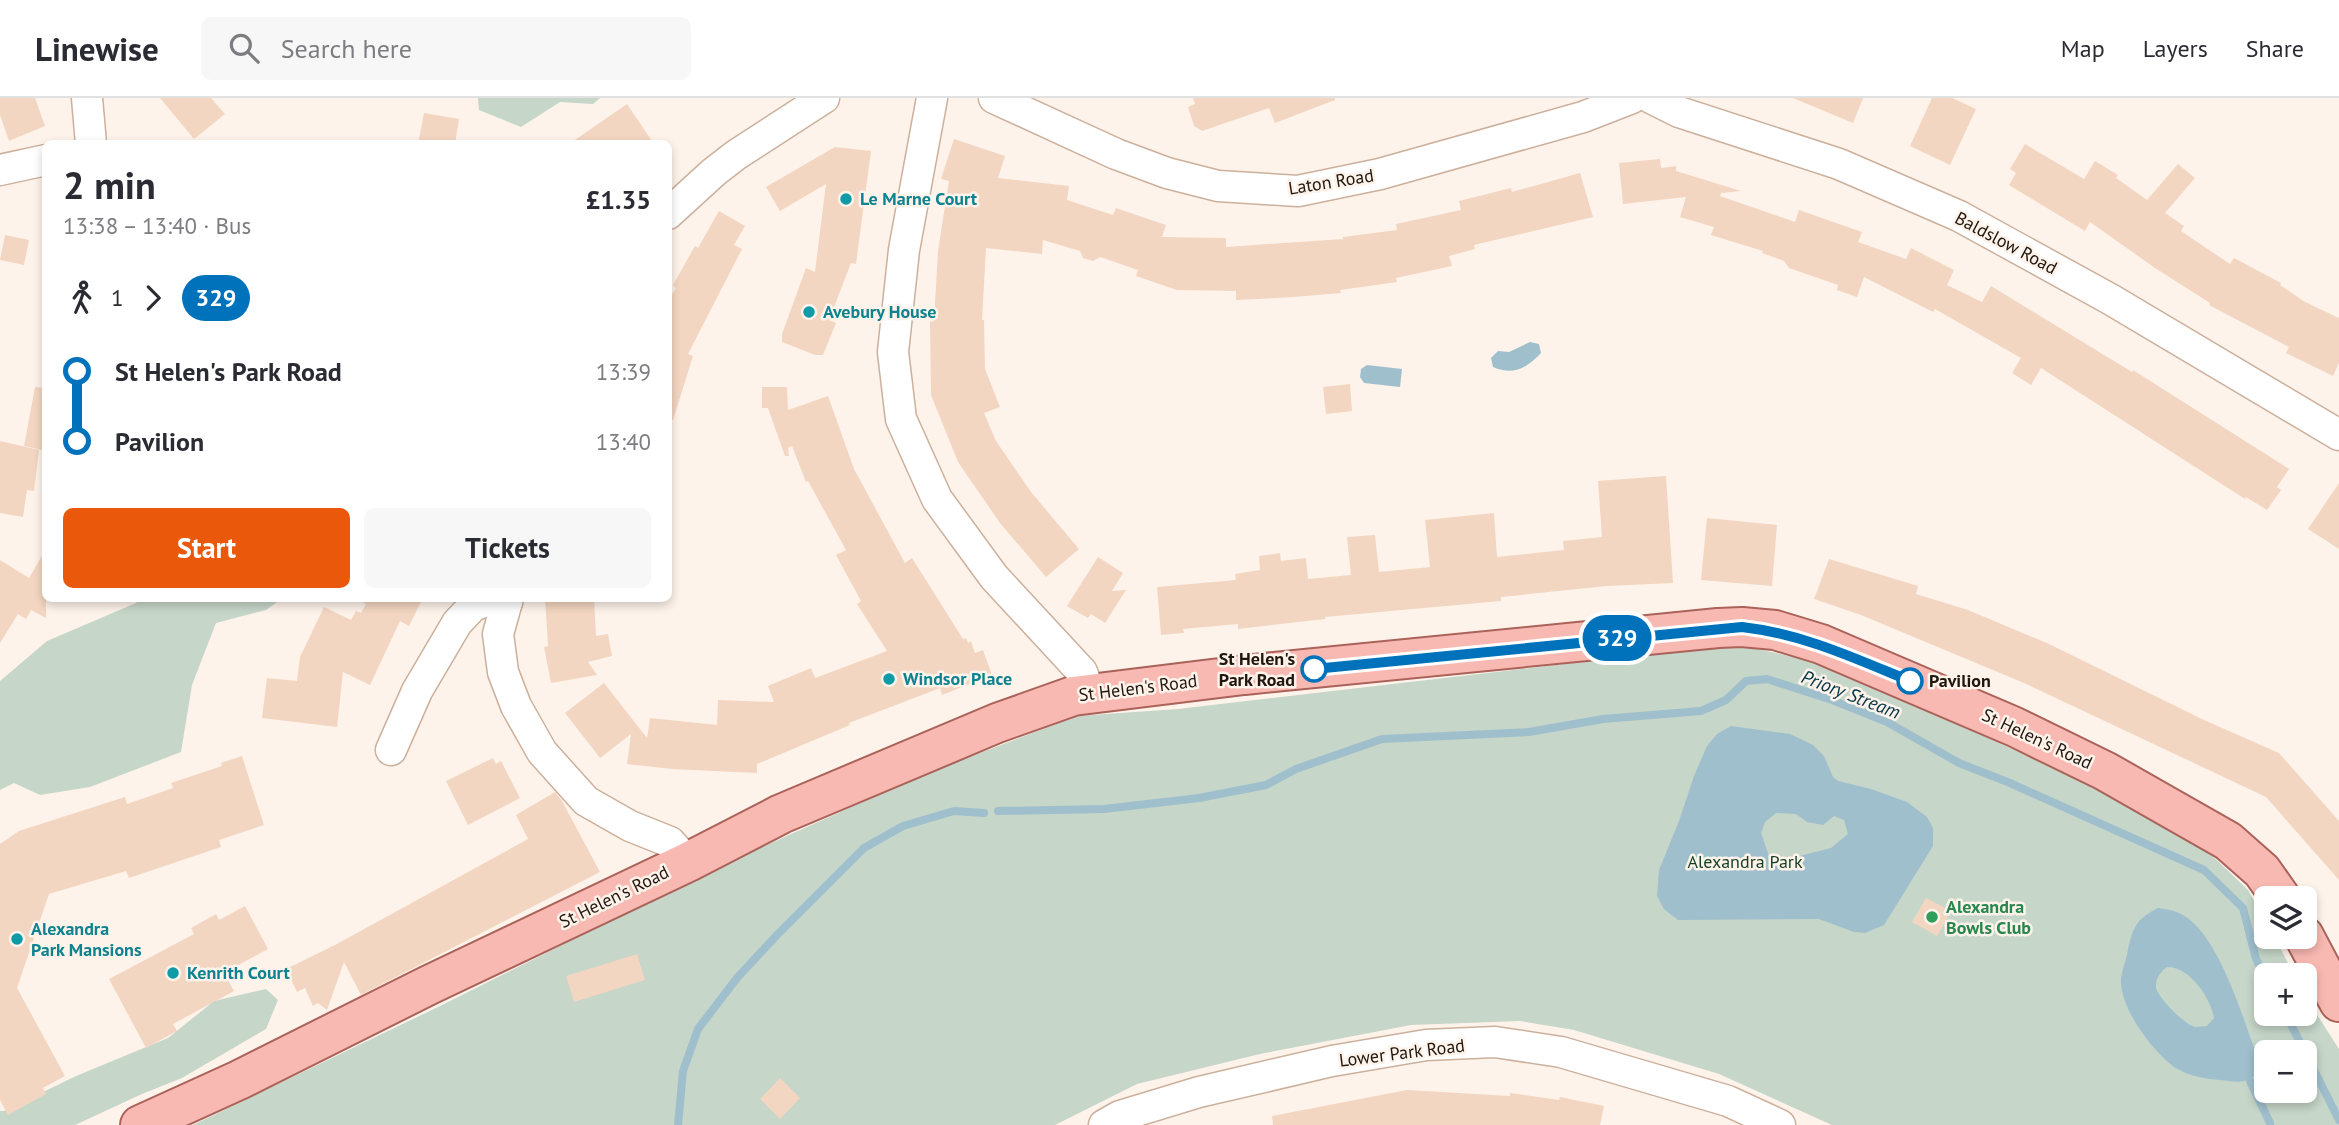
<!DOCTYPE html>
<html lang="en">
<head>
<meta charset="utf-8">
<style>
	body { margin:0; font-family:"PT Sans",sans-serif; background:#f7f7f7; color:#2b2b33; height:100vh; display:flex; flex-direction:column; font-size:26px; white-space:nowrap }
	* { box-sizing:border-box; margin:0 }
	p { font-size:23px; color:#7c7c81 }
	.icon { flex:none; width:38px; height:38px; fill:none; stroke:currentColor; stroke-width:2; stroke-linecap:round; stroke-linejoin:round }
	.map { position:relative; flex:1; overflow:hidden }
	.drawer { position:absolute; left:42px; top:42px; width:630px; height:462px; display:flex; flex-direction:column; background:#fff; border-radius:10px; box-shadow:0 4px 10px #0003 }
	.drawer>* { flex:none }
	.badge { padding:0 14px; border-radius:23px; font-size:24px; line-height:46px }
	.tools { position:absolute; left:2254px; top:788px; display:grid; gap:14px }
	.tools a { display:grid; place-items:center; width:63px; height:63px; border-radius:10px; background:#fff; box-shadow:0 4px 10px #0003; font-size:35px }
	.map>.badge { position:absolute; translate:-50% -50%; box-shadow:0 0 0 4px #fff }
	.legs { display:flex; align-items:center; gap:10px; height:77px; padding:0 21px; font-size:23px }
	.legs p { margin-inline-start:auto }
	.headline { display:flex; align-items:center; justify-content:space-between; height:119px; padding:0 21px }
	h1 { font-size:38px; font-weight:800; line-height:52px }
	.button { display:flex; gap:14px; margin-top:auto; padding:14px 21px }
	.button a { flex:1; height:80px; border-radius:10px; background:#ea580c; color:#fff; font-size:28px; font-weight:800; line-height:80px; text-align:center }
	.button a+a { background:#f7f7f7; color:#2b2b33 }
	ul { padding:0 21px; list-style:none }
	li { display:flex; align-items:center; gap:24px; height:70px; font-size:26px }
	li i { display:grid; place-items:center; width:10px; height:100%; margin:0 9px; background:currentColor }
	li i::after { content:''; width:18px; height:18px; margin:-9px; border:5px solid; border-radius:50%; background:#fff }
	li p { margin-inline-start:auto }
	li:first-child i { background:linear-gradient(#0000 50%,currentColor 0) }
	li:last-child i { background:linear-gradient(currentColor 50%,#0000 0) }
	header { display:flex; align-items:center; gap:42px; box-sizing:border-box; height:98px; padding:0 35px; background:#fff; border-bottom:2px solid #e1e1e2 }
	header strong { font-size:33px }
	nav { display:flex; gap:38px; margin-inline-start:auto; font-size:24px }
	.search { width:490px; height:63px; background:#f7f7f7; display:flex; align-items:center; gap:18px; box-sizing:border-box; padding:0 24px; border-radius:10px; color:#7c7c81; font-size:26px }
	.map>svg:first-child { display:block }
</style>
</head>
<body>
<header>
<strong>Linewise</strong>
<div class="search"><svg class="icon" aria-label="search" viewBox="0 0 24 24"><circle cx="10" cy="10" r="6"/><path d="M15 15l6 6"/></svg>Search here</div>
<nav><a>Map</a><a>Layers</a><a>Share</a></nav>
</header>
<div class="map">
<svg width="2339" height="1027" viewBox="0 0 2339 1027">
	<rect width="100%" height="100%" fill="#fef3ea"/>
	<g fill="#c6d6c9" fill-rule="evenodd">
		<polygon points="478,0 600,0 593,6 560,4 521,29 479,12"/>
		<polygon points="140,500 281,501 266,512 216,525 192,587 181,654 90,689 40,697 14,685 0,692 0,583 47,543 136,505"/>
		<path d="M 1719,548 L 1754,550 L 1815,564 L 1946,620 L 2137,710 L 2198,744 L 2248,792 L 2266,824 L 2266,838 L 2274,838 L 2294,877 L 2266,877 L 2266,915 L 2305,915 L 2305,898 L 2339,951 L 2339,1027 L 1832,1027 L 1719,976 L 1574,932 L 1520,923 L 1411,927 L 1260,956 L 1137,986 L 1055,1027 L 193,1027 L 440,908 L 735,761 L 928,675 L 1077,618 L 1178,611 ZM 2266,954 L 2305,954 L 2305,992 L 2266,992 Z"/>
		<polygon points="266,891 278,902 266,931 182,980 142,996 75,1027 0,1027 0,1013 4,1013 76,978 168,940 214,903"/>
	</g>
	<g fill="#9fbfcd" fill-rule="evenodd">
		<path d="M 1530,244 L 1539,246 L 1541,255 C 1527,270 1513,278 1493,269 L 1491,260 L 1498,253 L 1509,254 Z"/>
		<polygon points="1367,267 1402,271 1400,289 1364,285 1360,279 1361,271"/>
		<path d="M 1731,628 L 1790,636 L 1813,647 L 1824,658 L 1833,679 L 1838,683 L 1871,691 L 1907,704 L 1927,719 L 1933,730 L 1933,748 L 1884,827 L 1865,835 L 1854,834 L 1819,821 L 1678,822 L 1664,811 L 1657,798 L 1659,772 L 1679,723 L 1694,678 L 1707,648 L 1717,636 ZM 1776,715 L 1796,716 L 1807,724 L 1823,727 L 1834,718 L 1844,722 L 1848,736 L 1831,750 L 1780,763 L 1769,758 L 1761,735 L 1765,724 Z"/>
		<path d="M 2158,810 C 2164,811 2172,812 2179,815 C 2217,831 2242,918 2256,955 L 2259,973 C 2247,987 2238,984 2220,982 C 2205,981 2188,978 2174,969 C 2152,952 2121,912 2121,883 C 2121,875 2125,865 2127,857 C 2132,832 2134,822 2158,810 ZM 2167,869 C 2189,868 2211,900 2214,920 L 2207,928 C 2206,928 2196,929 2195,929 C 2185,927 2157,899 2156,889 C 2155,881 2161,873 2167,869 Z"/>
	</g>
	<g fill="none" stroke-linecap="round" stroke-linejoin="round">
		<g stroke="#9fbfcd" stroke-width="8">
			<polyline points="998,713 1104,711 1199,700 1266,687 1296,671 1382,641 1529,634 1603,621 1701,613 1726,602 1746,583 1767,581 1832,602 1887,624 1959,665 2010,685 2204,772 2243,810 2256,861 2266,880"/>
			<polyline points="2285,915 2305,954"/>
			<polyline points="2305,954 2339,1022"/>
			<polyline points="2250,983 2270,1025"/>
			<polyline points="678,1027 683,973 698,931 737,880 777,837 864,750 903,728 954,713 984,715"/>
		</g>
	</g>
	<g fill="#f2d6c1">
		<polygon points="0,0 35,0 45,28 9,43 0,17"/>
		<polygon points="160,0 211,0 225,16 194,41"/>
		<polygon points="1193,0 1335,0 1335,2 1275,25 1269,10 1202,33 1194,28 1188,9 1195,6"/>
		<polygon points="1793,0 1863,0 1853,25"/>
		<polygon points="1932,0 1952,0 1976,11 1950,67 1910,48"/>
		<polygon points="627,6 654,46 569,46"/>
		<polygon points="424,15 459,21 455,46 418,46"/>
		<polygon points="954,41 1005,58 998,80 1069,88 1067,102 1113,117 1116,110 1166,127 1162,139 1226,140 1226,149 1343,141 1343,139 1397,132 1396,126 1461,112 1459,103 1511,90 1512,94 1580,75 1593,119 1474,147 1475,151 1449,158 1452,168 1396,180 1397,184 1340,192 1341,195 1294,199 1236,202 1236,193 1177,192 1136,178 1138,172 1100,159 1093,163 1083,160 1080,153 1043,142 1042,156 986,150 982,222 984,222 985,271 1000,309 984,315 996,343 1031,394 1079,451 1046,479 1000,425 958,364 931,297 930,224 934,223 938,153 949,83 941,81"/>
		<polygon points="2025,46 2084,81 2095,63 2118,77 2116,80 2147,102 2178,66 2195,80 2165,115 2184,128 2181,133 2230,166 2234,160 2281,185 2280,187 2305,204 2339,220 2339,265 2333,278 2286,255 2289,249 2209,207 2210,205 2155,170 2090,124 2085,133 2009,87 2016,75 2010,71"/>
		<polygon points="835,49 871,53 856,166 851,165 829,222 836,225 823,257 815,257 782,244 782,236 806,170 815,174 826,86 780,113 766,89"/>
		<polygon points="1660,61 1661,70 1676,68 1676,73 1741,93 1721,95 1720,98 1795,124 1799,112 1862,134 1858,144 1906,161 1911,150 1954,172 1947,187 1982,204 1991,188 2132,274 2133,272 2289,371 2277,389 2281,392 2267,412 2246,399 2245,401 2041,270 2031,287 2012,275 2021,260 1935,211 1933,214 1864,179 1857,199 1837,192 1838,187 1789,170 1784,163 1762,155 1763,153 1711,137 1714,129 1680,119 1686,99 1623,106 1619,65"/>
		<polygon points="719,113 745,128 734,147 742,151 688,256 693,258 673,322 668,321 668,203 676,190 673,187 695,148 698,150"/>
		<polygon points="5,137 29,142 24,167 0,162"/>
		<polygon points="1350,286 1352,313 1326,316 1323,289"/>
		<polygon points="35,289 46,290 46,353 24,348"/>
		<polygon points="762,289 787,289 788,312 828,298 854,371 905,465 912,460 963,541 966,540 968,545 971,543 975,555 983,552 992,577 942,597 940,590 849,625 850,627 757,666 757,675 672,671 627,666 631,636 600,660 565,615 604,585 647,640 650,620 717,627 718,602 774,604 768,588 811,570 815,580 887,553 857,506 861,503 836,457 846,452 808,383 806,384 792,348 788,350 789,358 785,358 768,310 762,310"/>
		<polygon points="0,343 39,352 34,393 27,392 23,419 0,415"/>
		<polygon points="1666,378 1673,485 1607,488 1501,499 1501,503 1325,519 1325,521 1238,531 1238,526 1183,531 1184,535 1161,537 1157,489 1236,482 1235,476 1260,472 1259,458 1280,455 1281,463 1306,460 1308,481 1351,477 1347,439 1375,437 1379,474 1430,469 1425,422 1494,415 1497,459 1564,452 1563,443 1602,439 1598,383"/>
		<polygon points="2339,385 2339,451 2308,431"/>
		<polygon points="1707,420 1777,427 1772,488 1701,482"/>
		<polygon points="46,451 46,520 31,512 26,521 18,516 0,545 0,462 29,480"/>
		<polygon points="1098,459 1123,475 1112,493 1126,492 1105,525 1091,516 1088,520 1067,508"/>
		<polygon points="1829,461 1918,488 1916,496 1968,512 2049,546 2204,622 2279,655 2339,723 2339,782 2266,699 2024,585 1861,517 1814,501"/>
		<polygon points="354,500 423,500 409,528 400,523 370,587 343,574 337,629 262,620 267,580 297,583 300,559 324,509 351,522 356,513 361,515 366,506"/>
		<polygon points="545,500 594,500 596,538 608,536 612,558 588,564 597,577 551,585 544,549 548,548"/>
		<polygon points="242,658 264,727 219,742 221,749 129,780 126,773 49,796 17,890 65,978 43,990 46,996 8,1017 0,1002 0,746 19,733 125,699 127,706 173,690 171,685 222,668 221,665"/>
		<polygon points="493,660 496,666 501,663 520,700 468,727 446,683"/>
		<polygon points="555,694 562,703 600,774 361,897 344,864 327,912 318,905 313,908 305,890 297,894 286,871 335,847 528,741 516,717"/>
		<polygon points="1926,800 1951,813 1937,838 1912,824"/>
		<polygon points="245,808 268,851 224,875 234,893 173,926 177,933 146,950 109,881 194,836 191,830 216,816 219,822"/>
		<polygon points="637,856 645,882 574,904 566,878"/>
		<polygon points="780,980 800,1000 780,1021 760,1001"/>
		<polygon points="1407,992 1510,998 1510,995 1559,1002 1560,999 1604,1008 1600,1027 1273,1027 1272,1018"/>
	</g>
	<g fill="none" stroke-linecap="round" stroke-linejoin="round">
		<defs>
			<g id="minor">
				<polyline points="87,0 91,46"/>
				<polyline points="932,0 904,152 893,254 901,321 937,401 994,479 1082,574 1090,595"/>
				<polyline points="994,0 1116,56 1167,75 1218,88 1298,93 1380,76 1583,19 1632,0"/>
				<polyline points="1651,0 1679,14 1839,66 1959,118 2110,201 2339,337"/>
				<polyline points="0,72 46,62"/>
				<polyline points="668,116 714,74 736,57 824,0"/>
				<polyline points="508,500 498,536 503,574 516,608 542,654 586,703 630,728 670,744 688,764"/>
				<polyline points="391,652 417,593 457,525 473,508 492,501 507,504"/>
				<polyline points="1104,1027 1120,1018 1199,994 1332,963 1426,947 1495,944 1561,954 1728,1003 1780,1027"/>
			</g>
			<g id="primary">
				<polyline points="2304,838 2339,904"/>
				<polyline points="140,1027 239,982 429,887 688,764 781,716 997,625 1073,598 1244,577 1718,530 1742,529 1775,532 1821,546 2015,629 2105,673 2228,743 2262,773 2281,800"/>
			</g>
		</defs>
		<use href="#minor" stroke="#ccb09c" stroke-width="33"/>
		<use href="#primary" stroke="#aa6259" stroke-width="42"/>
		<use href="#minor" stroke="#fff" stroke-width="30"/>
		<use href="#primary" stroke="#f9b9b3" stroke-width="38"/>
	</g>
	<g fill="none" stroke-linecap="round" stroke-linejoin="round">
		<defs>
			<path id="line-1" d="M 1314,571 L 1742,529 C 1803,536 1854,560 1910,583"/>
		</defs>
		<use href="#line-1" stroke="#fff" stroke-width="16"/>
		<use href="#line-1" stroke="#0072bc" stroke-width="10"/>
	</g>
	<g fill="#0f9aa8" stroke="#fef3ea" stroke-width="2.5">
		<circle cx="846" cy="101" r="7"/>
		<circle cx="809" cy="214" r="7"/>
		<circle cx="889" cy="581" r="7"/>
		<circle cx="17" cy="841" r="7"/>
		<circle cx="173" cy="875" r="7"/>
	</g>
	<g fill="#fff" stroke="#0072bc" stroke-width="3.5">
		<circle cx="1314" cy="571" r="12"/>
		<circle cx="1910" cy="583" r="12"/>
	</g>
	<circle fill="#2e9e5b" stroke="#fef3ea" stroke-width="2.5" cx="1932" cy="819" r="7"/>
	<g text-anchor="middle" stroke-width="5" stroke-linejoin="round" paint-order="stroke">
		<g font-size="18" fill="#1f160e" stroke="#fef3ea">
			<text transform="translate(1331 84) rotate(-9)" y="6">Laton Road</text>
			<text transform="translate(2006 145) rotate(28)" y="6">Baldslow Road</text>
			<text transform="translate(1138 590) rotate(-7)" y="6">St Helen's Road</text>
			<text transform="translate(2037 641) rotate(25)" y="6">St Helen's Road</text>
			<text transform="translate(614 799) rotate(-26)" y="6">St Helen's Road</text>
			<text transform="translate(1402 955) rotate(-7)" y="6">Lower Park Road</text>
		</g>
		<g font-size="18" font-weight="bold" fill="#0d838f" stroke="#fef3ea" text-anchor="start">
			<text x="860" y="107">Le Marne Court</text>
			<text x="823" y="220">Avebury House</text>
			<text x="903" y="587">Windsor Place</text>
			<text x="31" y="837">Alexandra<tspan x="31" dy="21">Park Mansions</tspan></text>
			<text x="187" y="881">Kenrith Court</text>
		</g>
		<g font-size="18" font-weight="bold" fill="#1f160e" stroke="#fef3ea" text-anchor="end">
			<text x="1295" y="567">St Helen's<tspan x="1295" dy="21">Park Road</tspan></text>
			<text x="1929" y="589" text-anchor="start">Pavilion</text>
		</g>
		<g font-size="18" fill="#113d21" stroke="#fef3ea">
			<text x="1745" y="770">Alexandra Park</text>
		</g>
		<g font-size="18" font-weight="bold" fill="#27864d" stroke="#fef3ea" text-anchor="start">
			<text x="1946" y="815">Alexandra<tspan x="1946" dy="21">Bowls Club</tspan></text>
		</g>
		<g font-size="19" font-style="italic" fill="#053546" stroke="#fef3ea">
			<text transform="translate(1851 596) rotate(21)" y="7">Priory Stream</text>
		</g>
	</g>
</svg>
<div class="tools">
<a><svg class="icon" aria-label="layers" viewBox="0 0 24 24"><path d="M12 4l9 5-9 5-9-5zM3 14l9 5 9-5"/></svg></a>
<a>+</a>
<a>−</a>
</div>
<b class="badge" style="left:1617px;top:540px;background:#0072bc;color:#fff">329</b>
<section class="drawer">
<div class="headline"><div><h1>2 min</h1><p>13:38 – 13:40 · Bus</p></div><b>£1.35</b></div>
<div class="legs"><svg class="icon" aria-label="walk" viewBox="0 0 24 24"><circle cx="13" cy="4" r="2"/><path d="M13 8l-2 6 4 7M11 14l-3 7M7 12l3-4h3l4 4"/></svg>1<svg class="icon" aria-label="forward" viewBox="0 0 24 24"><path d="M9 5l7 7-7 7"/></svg><b class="badge" style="background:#0072bc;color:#fff">329</b></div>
<ul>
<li><i style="color:#0072bc"></i><b>St Helen's Park Road</b><p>13:39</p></li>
<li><i style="color:#0072bc"></i><b>Pavilion</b><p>13:40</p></li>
</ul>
<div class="button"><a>Start</a><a>Tickets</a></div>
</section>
</div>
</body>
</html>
